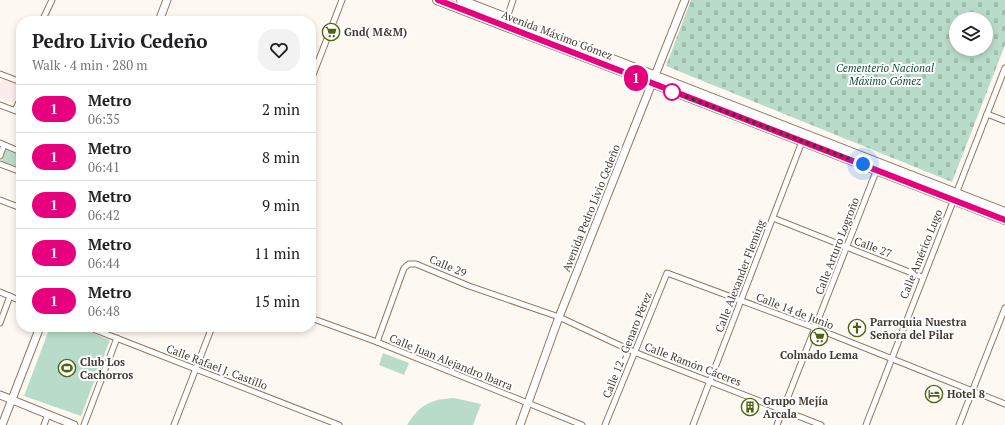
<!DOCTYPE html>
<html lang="en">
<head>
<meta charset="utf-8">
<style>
	body { margin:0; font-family:"PT Serif",serif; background:#f2f2f2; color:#202124; height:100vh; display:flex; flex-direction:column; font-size:15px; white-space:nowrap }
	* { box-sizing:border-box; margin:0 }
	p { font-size:13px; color:#757577 }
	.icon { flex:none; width:22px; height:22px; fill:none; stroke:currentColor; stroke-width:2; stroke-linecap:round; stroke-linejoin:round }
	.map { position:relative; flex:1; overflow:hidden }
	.details { position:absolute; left:16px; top:16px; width:300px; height:316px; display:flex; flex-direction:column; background:#fff; border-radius:16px; box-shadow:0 2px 6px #0003 }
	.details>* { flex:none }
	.badge { padding:0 8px; border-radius:13px; font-size:14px; line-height:26px }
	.tools { position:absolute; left:949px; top:12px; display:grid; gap:8px }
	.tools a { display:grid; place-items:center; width:44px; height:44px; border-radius:50%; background:#fff; box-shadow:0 2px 6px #0003; font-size:20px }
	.you { position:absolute; width:20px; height:20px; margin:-10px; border:3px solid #fff; border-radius:50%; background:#1a73e8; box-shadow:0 0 0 6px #1a73e833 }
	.map>.badge { position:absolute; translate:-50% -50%; box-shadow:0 0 0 2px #fff }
	.round { display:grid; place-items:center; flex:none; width:42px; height:42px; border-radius:16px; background:#f2f2f2 }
	.overview { display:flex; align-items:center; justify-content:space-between; height:68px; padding:0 16px }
	h1 { font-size:19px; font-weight:800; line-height:30px }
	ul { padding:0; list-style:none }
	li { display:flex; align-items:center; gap:12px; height:48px; padding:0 16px; border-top:1px solid #e0e0e0 }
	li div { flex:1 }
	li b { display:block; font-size:15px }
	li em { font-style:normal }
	li .badge { min-width:44px; font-weight:700; text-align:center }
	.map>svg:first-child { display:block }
</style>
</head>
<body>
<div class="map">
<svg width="1005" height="425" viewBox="0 0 1005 425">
	<defs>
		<pattern id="cemetery-stones" width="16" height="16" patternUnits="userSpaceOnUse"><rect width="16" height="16" fill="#b9dcca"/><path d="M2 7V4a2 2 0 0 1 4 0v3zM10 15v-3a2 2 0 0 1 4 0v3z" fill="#a0beae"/></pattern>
	</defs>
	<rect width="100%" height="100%" fill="#fef8f3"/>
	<polygon fill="#fbebec" points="3,77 21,84 21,94 17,104 0,98 0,85"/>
	<path fill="url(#cemetery-stones)" fill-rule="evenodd" d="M 691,0 L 1005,0 L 1005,45 L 952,182 L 666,66 ZM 956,19 L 986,19 L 986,49 L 956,49 Z"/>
	<g fill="#b9dcca">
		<polygon points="6,149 21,155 21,168 2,161"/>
		<polygon points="50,327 78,327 110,340 81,416 24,396"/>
		<polygon points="383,353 409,363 404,375 379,365"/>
		<path d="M 454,398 L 481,404 L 473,425 L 407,425 C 419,405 431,399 454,398 Z"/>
	</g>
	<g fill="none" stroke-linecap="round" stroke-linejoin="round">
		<defs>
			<g id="street">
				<polyline points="507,18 513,0"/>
				<polyline points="42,21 52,0"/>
				<polyline points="0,74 21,82"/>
				<polyline points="311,80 342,0"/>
				<polyline points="0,105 21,113"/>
				<polyline points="15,110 21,98"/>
				<polyline points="987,114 1005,121"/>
				<polyline points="0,143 21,152"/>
				<polyline points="0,156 4,145"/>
				<polyline points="0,164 21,172"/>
				<polyline points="0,200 21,208"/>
				<polyline points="773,218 922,277"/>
				<polyline points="0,292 21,301"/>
				<polyline points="311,318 377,342 582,425"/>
				<polyline points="0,323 10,296"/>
				<polyline points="88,327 339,425"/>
				<polyline points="377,342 404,268 409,264 416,264 469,286 559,317 634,352 821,425"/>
				<polyline points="44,425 48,414"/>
				<polyline points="84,425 117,338"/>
				<polyline points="174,425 212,327"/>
				<polyline points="605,425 667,273 815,328 1005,404"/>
				<polyline points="693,425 803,139"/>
				<polyline points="777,425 877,169"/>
				<polyline points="866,425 1005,68"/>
				<polyline points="959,425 1005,308"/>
			</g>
			<g id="secondary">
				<polyline points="159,21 167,0"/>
				<polyline points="0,395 74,425"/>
				<polyline points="2,425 40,327"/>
				<polyline points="520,425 559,317 685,0"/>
			</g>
			<g id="primary">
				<polyline points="437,0 1005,220"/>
				<polyline points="461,0 1005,212"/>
			</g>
		</defs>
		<use href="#street" stroke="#917760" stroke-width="7"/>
		<use href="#secondary" stroke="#917760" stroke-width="9"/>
		<use href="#primary" stroke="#917760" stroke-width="10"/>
		<use href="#street" stroke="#fff" stroke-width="5"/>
		<use href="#secondary" stroke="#fff" stroke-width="7"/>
		<use href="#primary" stroke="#fff" stroke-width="8"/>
	</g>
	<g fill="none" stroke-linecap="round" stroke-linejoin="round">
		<defs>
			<polyline id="line" points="438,0 1005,220"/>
		</defs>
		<use href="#line" stroke="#fff" stroke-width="9"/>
		<use href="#line" stroke="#e6007e" stroke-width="6"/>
		<polyline stroke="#453a2f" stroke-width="4" stroke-dasharray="0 7.2" points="672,92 666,89 863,164"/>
	</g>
	<defs>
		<symbol id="supermarket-ring" viewBox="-11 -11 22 22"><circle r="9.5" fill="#fff" stroke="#4c6311" stroke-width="1.5"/><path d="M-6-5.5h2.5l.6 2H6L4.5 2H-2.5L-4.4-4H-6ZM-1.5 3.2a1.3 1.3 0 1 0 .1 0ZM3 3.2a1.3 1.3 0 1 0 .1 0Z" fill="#4c6311"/></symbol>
		<symbol id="church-ring" viewBox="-11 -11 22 22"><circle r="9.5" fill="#fff" stroke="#4c6311" stroke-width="1.5"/><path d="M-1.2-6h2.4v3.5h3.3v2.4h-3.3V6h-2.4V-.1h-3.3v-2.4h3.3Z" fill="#4c6311"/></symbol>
		<symbol id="stadium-ring" viewBox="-11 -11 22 22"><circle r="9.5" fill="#fff" stroke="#4c6311" stroke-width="1.5"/><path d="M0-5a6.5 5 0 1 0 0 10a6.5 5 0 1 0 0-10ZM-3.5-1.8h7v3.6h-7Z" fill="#4c6311"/></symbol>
		<symbol id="hotel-ring" viewBox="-11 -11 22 22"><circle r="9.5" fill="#fff" stroke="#4c6311" stroke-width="1.5"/><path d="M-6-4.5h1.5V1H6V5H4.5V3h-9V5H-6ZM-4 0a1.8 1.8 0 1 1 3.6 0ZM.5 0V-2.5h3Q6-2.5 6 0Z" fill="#4c6311"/></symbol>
		<symbol id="building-ring" viewBox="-11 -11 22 22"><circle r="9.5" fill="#fff" stroke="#4c6311" stroke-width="1.5"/><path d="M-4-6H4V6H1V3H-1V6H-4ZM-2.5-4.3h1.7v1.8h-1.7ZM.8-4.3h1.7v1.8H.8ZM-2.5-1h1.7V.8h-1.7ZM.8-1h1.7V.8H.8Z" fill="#4c6311"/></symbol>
	</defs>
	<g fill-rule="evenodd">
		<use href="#supermarket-ring" x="321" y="22" width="20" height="20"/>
		<use href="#church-ring" x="847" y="318" width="20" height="20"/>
		<use href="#supermarket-ring" x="809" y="327" width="20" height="20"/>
		<use href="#stadium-ring" x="57" y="358" width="20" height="20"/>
		<use href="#hotel-ring" x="924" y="384" width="20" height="20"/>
		<use href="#building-ring" x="740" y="397" width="20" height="20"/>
	</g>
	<circle fill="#fff" stroke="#e6007e" stroke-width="2" cx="672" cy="92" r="8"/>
	<g text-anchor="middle" stroke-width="4" stroke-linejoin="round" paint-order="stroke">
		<g font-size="11" font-weight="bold" fill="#453a2f" stroke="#fff" text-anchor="start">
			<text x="344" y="36">Gnd( M&amp;M)</text>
			<text x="870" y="326">Parroquia Nuestra<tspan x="870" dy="13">Señora del Pilar</tspan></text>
			<text x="819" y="359" text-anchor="middle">Colmado Lema</text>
			<text x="80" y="366">Club Los<tspan x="80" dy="13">Cachorros</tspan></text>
			<text x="947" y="398">Hotel 8</text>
			<text x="763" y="405">Grupo Mejía<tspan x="763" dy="13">Arcala</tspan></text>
		</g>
		<g font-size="11" fill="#453a2f" stroke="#fff">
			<text transform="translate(557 35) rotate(21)" y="4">Avenida Máximo Gómez</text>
			<text transform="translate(591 208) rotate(-68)" y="4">Avenida Pedro Livio Cedeño</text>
			<text transform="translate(837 246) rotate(-69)" y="4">Calle Arturo Logroño</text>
			<text transform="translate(873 247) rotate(21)" y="4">Calle 27</text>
			<text transform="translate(921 254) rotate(-68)" y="4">Calle Américo Lugo</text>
			<text transform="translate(448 266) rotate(23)" y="4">Calle 29</text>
			<text transform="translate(740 276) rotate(-69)" y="4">Calle Alexander Fleming</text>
			<text transform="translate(795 311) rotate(21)" y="4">Calle 14 de Junio</text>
			<text transform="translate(627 345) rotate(-68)" y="4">Calle 12 - Genaro Pérez</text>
			<text transform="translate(451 362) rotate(22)" y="4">Calle Juan Alejandro lbarra</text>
			<text transform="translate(693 364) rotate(21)" y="4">Calle Ramón Cáceres</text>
			<text transform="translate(217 367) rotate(21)" y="4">Calle Rafael J. Castillo</text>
		</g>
		<g font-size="11" font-style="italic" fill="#164f38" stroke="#fff">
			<text x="885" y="72">Cementerio Nacional<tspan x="885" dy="13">Máximo Gómez</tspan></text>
		</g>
	</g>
</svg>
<div class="tools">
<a><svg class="icon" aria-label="layers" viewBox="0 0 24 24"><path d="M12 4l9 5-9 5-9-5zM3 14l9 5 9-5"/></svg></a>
</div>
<div class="you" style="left:863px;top:164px"></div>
<b class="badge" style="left:636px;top:78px;background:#e6007e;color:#fff">1</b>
<section class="details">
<div class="overview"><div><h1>Pedro Livio Cedeño</h1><p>Walk · 4 min · 280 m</p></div><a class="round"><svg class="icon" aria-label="heart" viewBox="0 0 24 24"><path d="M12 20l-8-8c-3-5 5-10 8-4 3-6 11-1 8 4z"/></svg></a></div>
<ul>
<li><span class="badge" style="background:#e6007e;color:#fff">1</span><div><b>Metro</b><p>06:35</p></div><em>2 min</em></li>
<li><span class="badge" style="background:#e6007e;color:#fff">1</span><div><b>Metro</b><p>06:41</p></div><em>8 min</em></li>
<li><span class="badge" style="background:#e6007e;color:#fff">1</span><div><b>Metro</b><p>06:42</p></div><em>9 min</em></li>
<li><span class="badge" style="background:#e6007e;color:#fff">1</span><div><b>Metro</b><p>06:44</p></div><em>11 min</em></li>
<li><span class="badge" style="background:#e6007e;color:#fff">1</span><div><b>Metro</b><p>06:48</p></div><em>15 min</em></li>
</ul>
</section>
</div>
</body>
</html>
